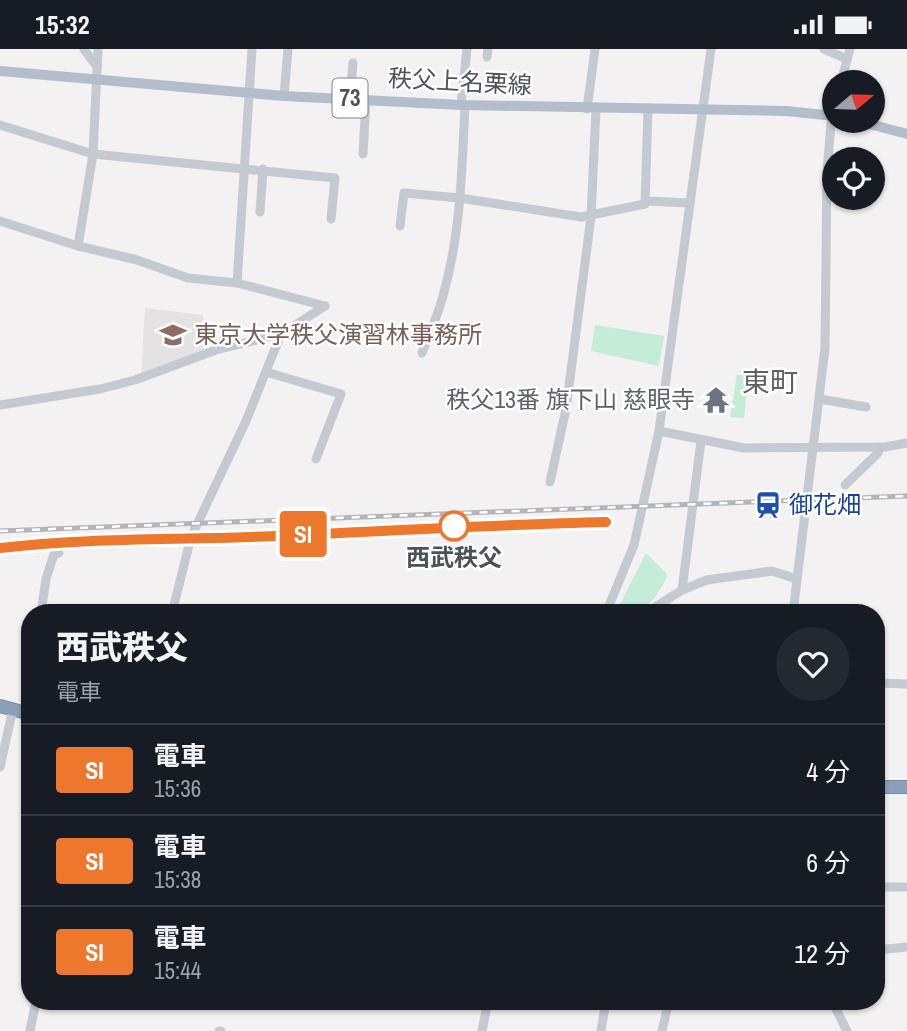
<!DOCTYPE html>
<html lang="ja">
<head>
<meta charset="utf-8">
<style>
	body { margin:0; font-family:"Archivo Narrow","Noto Sans JP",sans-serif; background:#242831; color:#f1f3f6; height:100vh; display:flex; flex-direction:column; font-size:26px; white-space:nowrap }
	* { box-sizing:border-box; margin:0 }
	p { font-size:23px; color:#9ea1a6 }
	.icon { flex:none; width:38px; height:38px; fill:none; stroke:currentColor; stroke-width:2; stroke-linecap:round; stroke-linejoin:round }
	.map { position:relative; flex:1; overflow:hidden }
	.sheet { position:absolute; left:21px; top:555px; width:864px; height:406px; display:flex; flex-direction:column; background:#171b24; border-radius:28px; box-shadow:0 2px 5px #0004 }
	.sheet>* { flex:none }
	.badge { padding:0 14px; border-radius:5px; font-size:24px; line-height:46px }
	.needle { width:46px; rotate:71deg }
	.buttons { position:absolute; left:822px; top:21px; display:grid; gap:14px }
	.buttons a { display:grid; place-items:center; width:63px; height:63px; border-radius:50%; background:#171b24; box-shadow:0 2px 5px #0004; font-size:35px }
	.map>.badge { position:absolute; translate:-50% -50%; box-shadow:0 0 0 4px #fff }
	.round { display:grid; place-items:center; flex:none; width:74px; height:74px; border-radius:37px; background:#242831 }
	.head { display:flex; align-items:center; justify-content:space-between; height:119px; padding:0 35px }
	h1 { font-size:33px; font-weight:800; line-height:52px }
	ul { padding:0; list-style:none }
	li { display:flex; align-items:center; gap:21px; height:91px; padding:0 35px; border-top:2px solid #363941 }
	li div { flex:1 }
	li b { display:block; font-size:26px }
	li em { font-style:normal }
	li .badge { min-width:77px; font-weight:700; text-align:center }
	.status { display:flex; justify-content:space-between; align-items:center; height:49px; padding:0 35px; background:#171b24; direction:ltr }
	.status svg { height:19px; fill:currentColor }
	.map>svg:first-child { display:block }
</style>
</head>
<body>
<div class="status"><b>15:32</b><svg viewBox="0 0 49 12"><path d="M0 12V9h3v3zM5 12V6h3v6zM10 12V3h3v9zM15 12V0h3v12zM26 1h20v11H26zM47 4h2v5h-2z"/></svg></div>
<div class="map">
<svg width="907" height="982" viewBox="0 0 907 982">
	<rect width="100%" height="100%" fill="#f3f1f1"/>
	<polygon fill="#e4e2e2" points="145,259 203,266 203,306 141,329"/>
	<g fill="#c4ecd6">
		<polygon points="595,276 664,287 659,317 591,302"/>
		<polygon points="737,326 749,326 744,369 730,368"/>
		<path d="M 646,504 L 666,524 L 667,528 C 654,553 646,564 616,563 Z"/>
	</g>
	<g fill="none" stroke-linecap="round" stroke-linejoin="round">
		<defs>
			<g id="highway">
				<polyline points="0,657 30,665"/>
				<polyline points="877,738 907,738"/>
			</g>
		</defs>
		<use href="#highway" stroke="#788ba6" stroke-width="14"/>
		<g stroke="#c3cad1" stroke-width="9">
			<polyline points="84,0 97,18"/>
			<polyline points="824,0 847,10"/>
			<polyline points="487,8 488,0"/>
			<polyline points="841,33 850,0"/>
			<polyline points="284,47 288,0"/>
			<polyline points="350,49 353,14"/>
			<polyline points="461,56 467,0"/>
			<polyline points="587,60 595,0"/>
			<polyline points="0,76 93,105 335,129 331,170"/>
			<polyline points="363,105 366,50"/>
			<polyline points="645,152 690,154"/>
			<polyline points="260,163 263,120"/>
			<polyline points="0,172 78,197 137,211 188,229 237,234 325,257"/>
			<polyline points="400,177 404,144 460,149 581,168 645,155 648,59"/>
			<polyline points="78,197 93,105 98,0"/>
			<polyline points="237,234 252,0"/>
			<path d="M 422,304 C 430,284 439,264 444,243 C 461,182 462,118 465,56"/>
			<polyline points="266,323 341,345 316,410"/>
			<polyline points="820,350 866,358"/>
			<polyline points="0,356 100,340 135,331 216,301 281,285 325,257"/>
			<polyline points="659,382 744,399 885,398 907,394"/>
			<polyline points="550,433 566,360 591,168 596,60"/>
			<polyline points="845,436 878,404 880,398"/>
			<polyline points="682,541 701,392"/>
			<polyline points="41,564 46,530 54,505 59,504"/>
			<polyline points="172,564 191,488 246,372 281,285"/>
			<polyline points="606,564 634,496 659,382 711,0"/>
			<polyline points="646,564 682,541 707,531 772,522 797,530"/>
			<polyline points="793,564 825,299 827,123 831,74 835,58"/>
			<polyline points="877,634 907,635"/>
			<polyline points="0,718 13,660"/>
			<polyline points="877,838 907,838"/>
			<polyline points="877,901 907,898"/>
			<polyline points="832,952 847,982"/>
			<polyline points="30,982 36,952"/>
			<polyline points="219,982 221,982"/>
			<polyline points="482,982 488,952"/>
			<polyline points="601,982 606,952"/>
			<polyline points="662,982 669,952"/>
		</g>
		<g stroke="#b3becc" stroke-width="10">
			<polyline points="0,22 284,47 461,56 786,62 835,67"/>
			<polyline points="858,72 907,85"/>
		</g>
		<use href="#highway" stroke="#8da0ba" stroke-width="12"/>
		<defs>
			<g id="rail">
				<polyline points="0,482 907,447"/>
				<polyline points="0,499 84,492 606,473"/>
			</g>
		</defs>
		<use href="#rail" stroke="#b3b5ba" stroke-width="5"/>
		<use href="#rail" stroke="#fff" stroke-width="2.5" stroke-dasharray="8" stroke-linecap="butt"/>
	</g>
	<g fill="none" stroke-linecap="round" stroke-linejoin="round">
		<defs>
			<path id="line" d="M 0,499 C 83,489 166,491 250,488 C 368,483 487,476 606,473"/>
		</defs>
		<use href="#line" stroke="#fff" stroke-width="16"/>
		<use href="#line" stroke="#ed772d" stroke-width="10"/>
	</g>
	<defs>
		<symbol id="university-bare" viewBox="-9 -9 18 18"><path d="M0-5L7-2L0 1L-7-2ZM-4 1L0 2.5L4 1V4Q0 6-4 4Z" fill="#8d6e63" stroke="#fff" stroke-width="2.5" paint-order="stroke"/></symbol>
		<symbol id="temple-bare" viewBox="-9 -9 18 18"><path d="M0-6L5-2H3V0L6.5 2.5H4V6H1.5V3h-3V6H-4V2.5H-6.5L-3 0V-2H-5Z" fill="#6b7280" stroke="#fff" stroke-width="2.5" paint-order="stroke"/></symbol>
		<symbol id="station-bare" viewBox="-9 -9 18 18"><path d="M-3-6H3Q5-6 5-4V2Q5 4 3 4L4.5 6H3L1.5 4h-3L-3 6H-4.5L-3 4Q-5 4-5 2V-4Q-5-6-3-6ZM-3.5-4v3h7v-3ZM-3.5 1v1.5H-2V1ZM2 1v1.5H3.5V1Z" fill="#1a4fb4" stroke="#fff" stroke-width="2.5" paint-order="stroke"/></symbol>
	</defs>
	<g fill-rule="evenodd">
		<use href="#university-bare" x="154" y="267" width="38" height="38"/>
		<use href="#temple-bare" x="697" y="332" width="38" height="38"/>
		<use href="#station-bare" x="749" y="437" width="38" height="38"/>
	</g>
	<circle fill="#fff" stroke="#ed772d" stroke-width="3.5" cx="454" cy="477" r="14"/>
	<g text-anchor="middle" stroke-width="5" stroke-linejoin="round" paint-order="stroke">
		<rect fill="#fff" stroke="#80868d" stroke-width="2" x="332.5" y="29.5" width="35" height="39" rx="5"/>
		<g font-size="23" font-weight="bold" fill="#4a525c">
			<text x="350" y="57">73</text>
		</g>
		<g font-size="24" fill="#4a525c" stroke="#fff">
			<text transform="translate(460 33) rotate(3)" y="8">秩父上名栗線</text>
		</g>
		<g font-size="24" fill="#785e54" stroke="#fff" text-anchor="start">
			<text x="194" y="294">東京大学秩父演習林事務所</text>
		</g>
		<g font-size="24" fill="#5b616d" stroke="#fff" text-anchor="end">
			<text x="695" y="359">秩父13番 旗下山 慈眼寺</text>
		</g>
		<g font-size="24" fill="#164399" stroke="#fff" text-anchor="start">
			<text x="789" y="464">御花畑</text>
		</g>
		<g font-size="24" font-weight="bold" fill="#4a525c" stroke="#fff">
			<text x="454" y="517">西武秩父</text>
		</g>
		<g font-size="28" fill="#5e6065" stroke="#fff">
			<text x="770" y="343">東町</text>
		</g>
	</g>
</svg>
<div class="buttons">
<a><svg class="needle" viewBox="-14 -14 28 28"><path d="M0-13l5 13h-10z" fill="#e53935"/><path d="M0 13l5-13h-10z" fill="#9ea1a6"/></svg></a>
<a><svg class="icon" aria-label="locate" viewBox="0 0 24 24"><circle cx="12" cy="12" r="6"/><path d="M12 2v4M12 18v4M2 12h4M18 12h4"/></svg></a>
</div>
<b class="badge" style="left:303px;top:485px;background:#ed772d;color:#fff">SI</b>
<section class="sheet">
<div class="head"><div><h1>西武秩父</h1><p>電車</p></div><a class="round"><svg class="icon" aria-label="heart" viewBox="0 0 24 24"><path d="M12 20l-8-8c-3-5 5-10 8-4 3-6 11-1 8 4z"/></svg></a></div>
<ul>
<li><span class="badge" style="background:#ed772d;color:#fff">SI</span><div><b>電車</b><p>15:36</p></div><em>4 分</em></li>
<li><span class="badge" style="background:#ed772d;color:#fff">SI</span><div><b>電車</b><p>15:38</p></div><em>6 分</em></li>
<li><span class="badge" style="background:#ed772d;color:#fff">SI</span><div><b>電車</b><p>15:44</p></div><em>12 分</em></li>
</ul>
</section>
</div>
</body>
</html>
